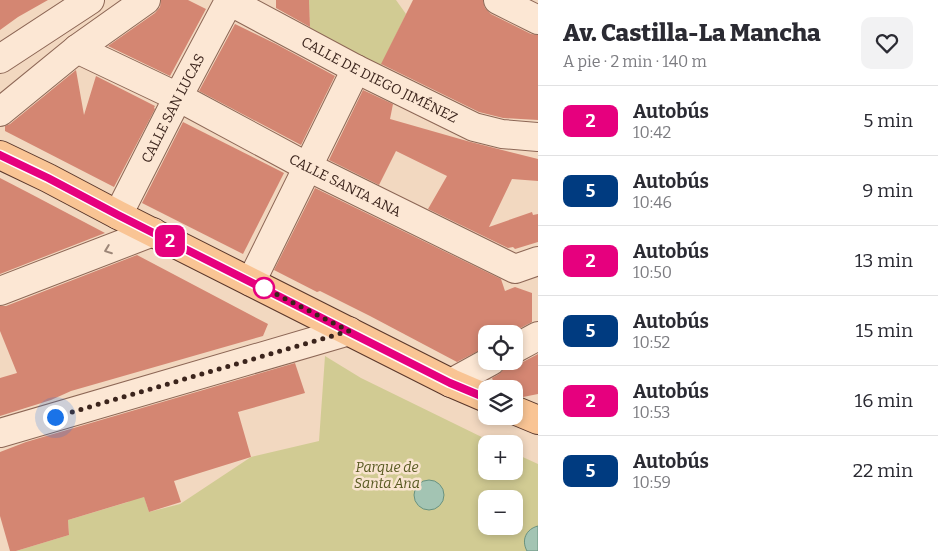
<!DOCTYPE html>
<html lang="es">
<head>
<meta charset="utf-8">
<style>
	body { margin:0; font-family:Bitter,serif; background:#f2f2f3; color:#2b2b33; height:100vh; display:flex; flex-direction:column; font-size:19px; white-space:nowrap }
	* { box-sizing:border-box; margin:0 }
	p { font-size:16px; color:#7c7c81 }
	.icon { flex:none; width:28px; height:28px; fill:none; stroke:currentColor; stroke-width:2; stroke-linecap:round; stroke-linejoin:round }
	.map { position:relative; flex:1; overflow:hidden }
	.drawer { display:flex; flex-direction:column; background:#fff; width:400px }
	.drawer>* { flex:none }
	.badge { padding:0 10px; border-radius:8px; font-size:18px; line-height:32px }
	.fabs { position:absolute; left:478px; top:325px; display:grid; gap:10px }
	.fabs a { display:grid; place-items:center; width:45px; height:45px; border-radius:10px; background:#fff; box-shadow:0 2px 8px #0003; font-size:25px }
	.you { position:absolute; width:25px; height:25px; margin:-12px; border:4px solid #fff; border-radius:50%; background:#1a73e8; box-shadow:0 0 0 8px #1a73e833 }
	.map>.badge { position:absolute; translate:-50% -50%; box-shadow:0 0 0 2px #fff }
	.round { display:grid; place-items:center; flex:none; width:52px; height:52px; border-radius:10px; background:#f2f2f3 }
	.overview { display:flex; align-items:center; justify-content:space-between; height:85px; padding:0 25px }
	h1 { font-size:24px; font-weight:800; line-height:38px }
	ul { padding:0; list-style:none }
	li { display:flex; align-items:center; gap:15px; height:70px; padding:0 25px; border-top:1px solid #e1e1e2 }
	li div { flex:1 }
	li b { display:block; font-size:19px }
	li em { font-style:normal }
	li .badge { min-width:55px; font-weight:700; text-align:center }
	main { display:flex; flex:1; min-height:0 }
	.map>svg:first-child { display:block }
</style>
</head>
<body>
<main>
<div class="map">
<svg width="538" height="551" viewBox="0 0 538 551">
	<rect width="100%" height="100%" fill="#f2d8c0"/>
	<g fill="#d1cb93" fill-rule="evenodd">
		<polygon points="309,0 396,0 406,14 381,66 310,30"/>
		<path d="M 325,356 L 361,378 L 496,444 L 486,444 L 486,471 L 514,471 L 514,453 L 538,464 L 538,551 L 16,551 L 69,535 L 68,520 L 128,502 L 141,487 L 149,512 L 180,504 L 251,457 L 319,441 ZM 486,499 L 514,499 L 514,526 L 486,526 Z"/>
	</g>
	<g fill="#a3c4b3" stroke="#69927f">
		<circle cx="429" cy="495" r="15"/>
		<path d="M 538,526 L 538,551 L 527,551 C 521,540 526,529 538,526 Z"/>
	</g>
	<g fill="#d48672">
		<polygon points="0,0 48,0 18,17 0,30"/>
		<polygon points="161,0 188,0 206,9 170,76 108,46 155,13 160,7"/>
		<polygon points="276,0 309,0 310,27 276,8"/>
		<polygon points="413,0 483,0 485,8 491,14 531,34 538,35 538,120 503,118 479,112 381,64"/>
		<polygon points="235,24 276,44 335,76 301,145 199,91"/>
		<polygon points="76,70 84,115 96,76 155,106 154,108 155,109 114,187 5,131 5,126 10,124"/>
		<polygon points="363,90 393,104 390,119 467,141 538,159 538,181 512,179 489,227 532,212 533,215 538,214 538,242 515,249 513,247 508,248 428,209 447,176 396,151 379,185 329,160"/>
		<polygon points="183,122 284,173 243,254 142,203"/>
		<polygon points="0,178 29,193 105,233 0,274"/>
		<polygon points="315,188 501,279 505,291 515,287 532,293 532,322 509,334 486,334 486,347 457,362 370,316 320,291 317,292 274,270"/>
		<polygon points="137,255 268,324 263,336 71,391 51,400 0,416 0,378 17,373 0,331 0,306 6,306"/>
		<polygon points="538,354 538,394 523,397 522,392 514,394 514,389 504,389 503,383 495,386 492,378 499,374 504,369 506,363 514,365 521,363"/>
		<polygon points="295,363 305,393 238,412 251,457 174,481 181,502 149,512 144,497 68,520 69,535 16,551 10,551 0,516 0,452 26,442"/>
	</g>
	<g fill="none" stroke-linecap="round" stroke-linejoin="round">
		<defs>
			<g id="minor">
				<polyline points="498,0 538,20"/>
				<path id="s1" d="M 77,49 L 178,97 L 308,167 L 515,269 L 538,261"/>
				<polyline points="0,59 90,0"/>
				<polyline points="0,112 77,49 146,0"/>
				<path id="s2" d="M 118,215 L 178,97 L 229,1 L 356,69 L 474,127 L 502,134 L 538,137"/>
				<polyline points="251,282 356,69"/>
				<polyline points="0,291 153,232"/>
				<polyline points="514,349 538,336"/>
				<polyline points="451,383 491,361"/>
				<polyline points="0,433 349,331"/>
			</g>
			<g id="major">
				<polyline points="0,155 48,178 118,215 451,383 486,398"/>
				<polyline points="514,410 538,420"/>
			</g>
		</defs>
		<use href="#minor" stroke="#8d6756" stroke-width="30"/>
		<use href="#major" stroke="#5a372b" stroke-width="30"/>
		<use href="#minor" stroke="#fce7d4" stroke-width="28"/>
		<use href="#major" stroke="#f9c494" stroke-width="28"/>
	</g>
	<defs><path id="oneway-chevron" d="M-2-3.5L2.5 0L-2 3.5" fill="none" stroke-width="1.6" stroke-linecap="round" stroke-linejoin="round" transform="scale(1.25)"/></defs>
	<use stroke="#9c8678" href="#oneway-chevron" transform="translate(108 250) rotate(159)"/>
	<g fill="none" stroke-linecap="round" stroke-linejoin="round">
		<defs>
			<polyline id="line" points="0,155 48,178 118,215 450,383 486,398"/>
		</defs>
		<use href="#line" stroke="#fff" stroke-width="11"/>
		<use href="#line" stroke="#e6007e" stroke-width="8"/>
		<polyline stroke="#3b241c" stroke-width="5" stroke-dasharray="0 9" points="55,417 349,331 264,288"/>
	</g>
	<circle fill="#fff" stroke="#e6007e" stroke-width="2.5" cx="264" cy="288" r="10"/>
	<g text-anchor="middle" stroke-width="5" stroke-linejoin="round" paint-order="stroke">
		<g font-size="14" fill="#3b241c" stroke="#f9e4d0">
			<text dy="5" stroke="none"><textPath href="#s2" startOffset="411">CALLE DE DIEGO JIMÉNEZ</textPath></text>
			<text dy="5" stroke="none"><textPath href="#s2" startOffset="120">CALLE SAN LUCAS</textPath></text>
			<text dy="5" stroke="none"><textPath href="#s1" startOffset="301">CALLE SANTA ANA</textPath></text>
		</g>
		<g font-size="14" font-style="italic" fill="#575920" stroke="#f9e4d0">
			<text x="387" y="472">Parque de<tspan x="387" dy="16">Santa Ana</tspan></text>
		</g>
	</g>
</svg>
<div class="fabs">
<a><svg class="icon" aria-label="locate" viewBox="0 0 24 24"><circle cx="12" cy="12" r="6"/><path d="M12 2v4M12 18v4M2 12h4M18 12h4"/></svg></a>
<a><svg class="icon" aria-label="layers" viewBox="0 0 24 24"><path d="M12 4l9 5-9 5-9-5zM3 14l9 5 9-5"/></svg></a>
<a>+</a>
<a>−</a>
</div>
<div class="you" style="left:55px;top:417px"></div>
<b class="badge" style="left:170px;top:241px;background:#e6007e;color:#fff">2</b>
</div>
<section class="drawer">
<div class="overview"><div><h1>Av. Castilla-La Mancha</h1><p>A pie · 2 min · 140 m</p></div><a class="round"><svg class="icon" aria-label="heart" viewBox="0 0 24 24"><path d="M12 20l-8-8c-3-5 5-10 8-4 3-6 11-1 8 4z"/></svg></a></div>
<ul>
<li><span class="badge" style="background:#e6007e;color:#fff">2</span><div><b>Autobús</b><p>10:42</p></div><em>5 min</em></li>
<li><span class="badge" style="background:#003b80;color:#fff">5</span><div><b>Autobús</b><p>10:46</p></div><em>9 min</em></li>
<li><span class="badge" style="background:#e6007e;color:#fff">2</span><div><b>Autobús</b><p>10:50</p></div><em>13 min</em></li>
<li><span class="badge" style="background:#003b80;color:#fff">5</span><div><b>Autobús</b><p>10:52</p></div><em>15 min</em></li>
<li><span class="badge" style="background:#e6007e;color:#fff">2</span><div><b>Autobús</b><p>10:53</p></div><em>16 min</em></li>
<li><span class="badge" style="background:#003b80;color:#fff">5</span><div><b>Autobús</b><p>10:59</p></div><em>22 min</em></li>
</ul>
</section>
</main>
</body>
</html>
